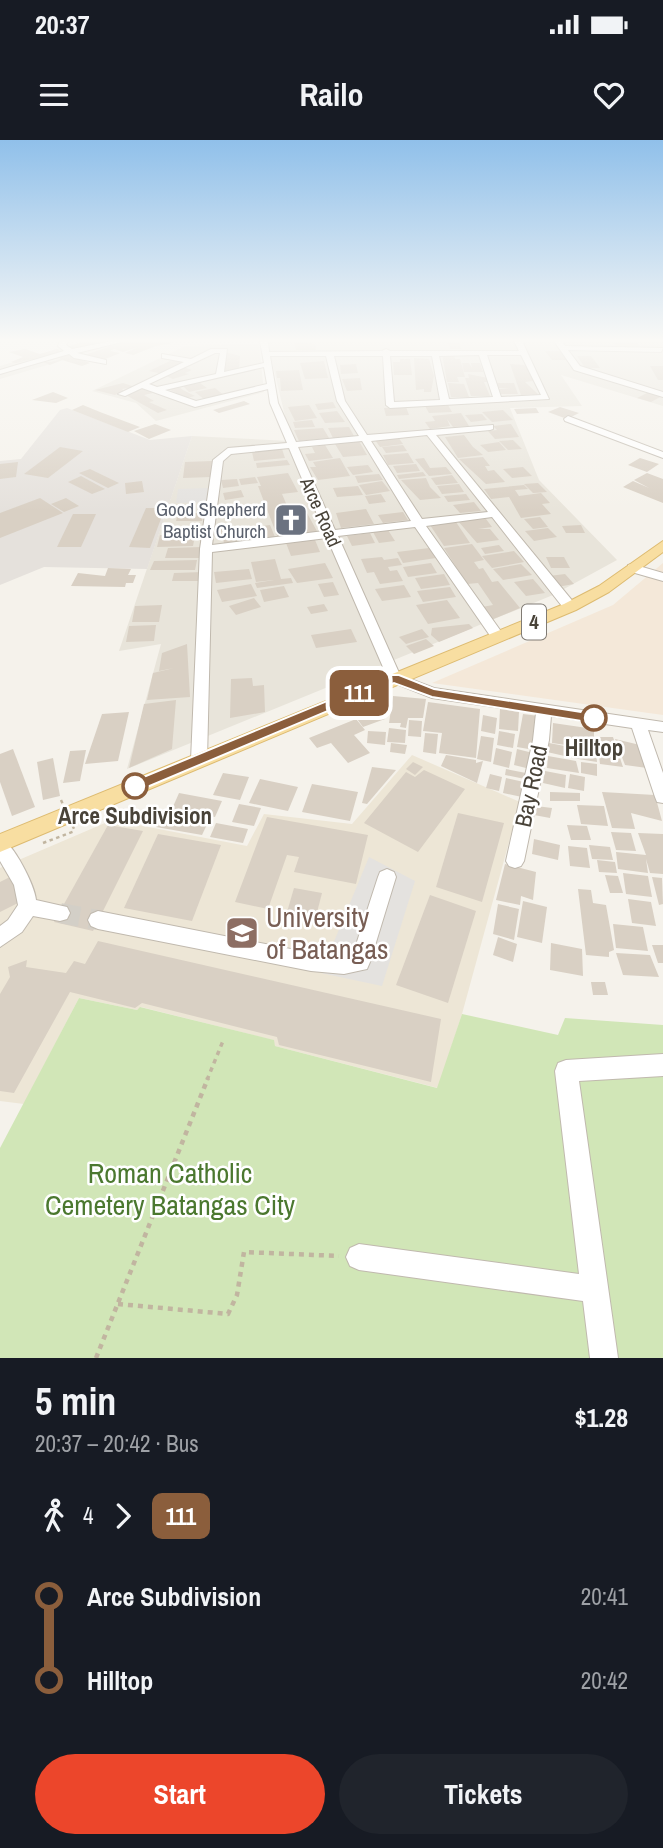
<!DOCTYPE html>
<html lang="en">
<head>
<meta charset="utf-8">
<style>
	body { margin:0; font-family:"Archivo Narrow",sans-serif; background:#20242c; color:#f1f3f6; height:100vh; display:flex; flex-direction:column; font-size:26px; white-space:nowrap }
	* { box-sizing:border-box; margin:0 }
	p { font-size:23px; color:#9ea1a6 }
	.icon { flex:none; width:38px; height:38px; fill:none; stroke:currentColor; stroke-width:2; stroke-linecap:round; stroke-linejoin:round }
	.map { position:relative; height:1218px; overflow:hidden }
	.drawer { display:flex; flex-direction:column; background:#171b24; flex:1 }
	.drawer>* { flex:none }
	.badge { padding:0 14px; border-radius:10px; font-size:24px; line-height:46px }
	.map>.badge { position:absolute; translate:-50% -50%; box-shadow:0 0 0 4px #fff }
	.legs { display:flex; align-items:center; gap:10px; height:77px; padding:0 35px; font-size:23px }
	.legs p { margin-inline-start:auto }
	.headline { display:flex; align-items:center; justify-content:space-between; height:119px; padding:0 35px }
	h1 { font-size:38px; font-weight:800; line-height:52px }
	.button { display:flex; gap:14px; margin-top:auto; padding:14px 35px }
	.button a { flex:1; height:80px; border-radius:42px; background:#ec462b; color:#fff; font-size:28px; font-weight:800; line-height:80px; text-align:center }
	.button a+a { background:#20242c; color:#f1f3f6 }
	ul { padding:0 35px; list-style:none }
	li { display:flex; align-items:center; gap:24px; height:84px; font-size:26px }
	li i { display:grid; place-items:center; width:10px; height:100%; margin:0 9px; background:currentColor }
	li i::after { content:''; width:18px; height:18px; margin:-9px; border:5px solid; border-radius:50%; background:#171b24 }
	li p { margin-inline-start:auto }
	li:first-child i { background:linear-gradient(#0000 50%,currentColor 0) }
	li:last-child i { background:linear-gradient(currentColor 50%,#0000 0) }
	.status { display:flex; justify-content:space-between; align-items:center; height:49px; padding:0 35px; background:#171b24; direction:ltr }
	.status svg { height:19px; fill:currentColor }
	header { display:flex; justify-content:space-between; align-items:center; height:91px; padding:0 35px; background:#171b24; font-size:32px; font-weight:800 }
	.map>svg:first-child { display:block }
</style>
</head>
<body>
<div class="status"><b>20:37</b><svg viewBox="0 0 49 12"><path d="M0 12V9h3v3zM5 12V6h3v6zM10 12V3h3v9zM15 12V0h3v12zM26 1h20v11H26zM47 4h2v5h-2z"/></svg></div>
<header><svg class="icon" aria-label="menu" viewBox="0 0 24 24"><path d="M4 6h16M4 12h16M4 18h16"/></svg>Railo<svg class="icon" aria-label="heart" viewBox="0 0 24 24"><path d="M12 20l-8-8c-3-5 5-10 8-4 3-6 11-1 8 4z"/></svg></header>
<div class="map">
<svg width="663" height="1218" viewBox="0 0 663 1218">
	<rect width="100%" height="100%" fill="#f5f2eb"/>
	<g fill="#e8e4da">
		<polygon points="85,201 128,201 0,239 0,226"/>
		<polygon points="267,201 663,201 663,266 561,235 582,266 510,268 539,340 617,420 553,455 127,629 161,504 119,511 192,296 291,301"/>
		<polygon points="259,204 264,252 156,281 136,263 92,251 185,206"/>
	</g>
	<polygon fill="#f4e8d9" points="663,423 663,575 432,543 613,465"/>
	<polygon fill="#e5e1dc" points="67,268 150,300 192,296 147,429 44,427 0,445 0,321 21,319 60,270"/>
	<polygon fill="#ede6d6" points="412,615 520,662 462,874 438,948 275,906 273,900 141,867 137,870 79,858 24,964 0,961 0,728 112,680 247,706 264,674 352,684"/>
	<polygon fill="#d1e6b7" points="79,858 137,870 140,867 274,900 275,906 437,948 462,874 558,895 565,878 663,885 663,1218 0,1218 0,1008"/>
	<g fill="#e4e2df">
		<polygon points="211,348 210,362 176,363 178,349"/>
		<polygon points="369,717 415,741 382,846 321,833"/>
	</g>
	<g fill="#d9d0c4">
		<polygon points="86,201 112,201 112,202 79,210 64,208"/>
		<polygon points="126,201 161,201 173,203 156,206 133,215 125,213 138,207 123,212 114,209 110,211 120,213 103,220 84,215"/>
		<polygon points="294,201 315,204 316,210 296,210"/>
		<polygon points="439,201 459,201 461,209 450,209 449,204"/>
		<polygon points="612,201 636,201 640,207 616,206"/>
		<polygon points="25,209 40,214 57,209 62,212 16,223 11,222 23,217 9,212"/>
		<polygon points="545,211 560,211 566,220 552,220"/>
		<polygon points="225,212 240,216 239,230 223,231 226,226"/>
		<polygon points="454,213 455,219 460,219 465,237 457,237 459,242 447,242 442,214"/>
		<polygon points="66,214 90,223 82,226 62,220 50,225 41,221 51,222 61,219 55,216"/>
		<polygon points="577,216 591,216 600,228 585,228"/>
		<polygon points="414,218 429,219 434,236 431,252 424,252 424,249 416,250"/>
		<polygon points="174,219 187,222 163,234 149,231"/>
		<polygon points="400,219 410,219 412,235 394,235 393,222 400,222"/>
		<polygon points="324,221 328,238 305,239 300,223"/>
		<polygon points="462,223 469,223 472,228 471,223 480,223 483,232 464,232"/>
		<polygon points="356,224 358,233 341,234 340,225"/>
		<polygon points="510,224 524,225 528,229 533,241 525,242 538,254 521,255"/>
		<polygon points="650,226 663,226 663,240 658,240"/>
		<polygon points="183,227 192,230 185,233 189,234 173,239 164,235"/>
		<polygon points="299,230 303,250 281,251 280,238 277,238 276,231"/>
		<polygon points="468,234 488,238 489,242 484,242 490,256 471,256 465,238 469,238"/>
		<polygon points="360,238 362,250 347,251 342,239"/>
		<polygon points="123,243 135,247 122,249 124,251 115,255 95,250"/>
		<polygon points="200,243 207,248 189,252 183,246"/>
		<polygon points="448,243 464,244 469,257 451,257"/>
		<polygon points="497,243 514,243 518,254 501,254 499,249 510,248 499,248"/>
		<polygon points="179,247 183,250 195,256 187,258 168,249"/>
		<polygon points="143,248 153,253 144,255 154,261 149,262 167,270 158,273 124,254"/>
		<polygon points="215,248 225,256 205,260 195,252"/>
		<polygon points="53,252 68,258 56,263 32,260"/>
		<polygon points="649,252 662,256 651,262 637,258"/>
		<polygon points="244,261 250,264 219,273 213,270"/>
		<polygon points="333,262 336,268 318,270 315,264"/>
		<polygon points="83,265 100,272 140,287 128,292 72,270"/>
		<polygon points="309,265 317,278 295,281 288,267"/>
		<polygon points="448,265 452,272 429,273 425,266"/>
		<polygon points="406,267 409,275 386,276 384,268"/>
		<polygon points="560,267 579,273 567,279 548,272"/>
		<polygon points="536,268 539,273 517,274 514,269"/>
		<polygon points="503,270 513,280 492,282 482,272"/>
		<polygon points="337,271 345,282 325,283 319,273"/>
		<polygon points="461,273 469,286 453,287 447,279 450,286 430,289 425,282 435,281 432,276"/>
		<polygon points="482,274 487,280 471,282 465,275"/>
		<polygon points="312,280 315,287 295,288 293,282"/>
		<polygon points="155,284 171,290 149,299 134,291"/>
		<polygon points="511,284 519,297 495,299 488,291 497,290 493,286"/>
		<polygon points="349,287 354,296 333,298 328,288"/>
		<polygon points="323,288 329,298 299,301 294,290"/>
		<polygon points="464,295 473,307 483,315 458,318 445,297"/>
		<polygon points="398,297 403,304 380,307 375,300"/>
		<polygon points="513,300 522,309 508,310 499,301"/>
		<polygon points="359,301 367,315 343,317 335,304"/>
		<polygon points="499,302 506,310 488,312 480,305"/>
		<polygon points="325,305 333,318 309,321 305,314 315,313 312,307"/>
		<polygon points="403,305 407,311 386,313 382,307"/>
		<polygon points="60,307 83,311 48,338 24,334"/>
		<polygon points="282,309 285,318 254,321 252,312"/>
		<polygon points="408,313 414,323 388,325 383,315"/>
		<polygon points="483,317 490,326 485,326 488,331 494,330 505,342 486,344 459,319"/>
		<polygon points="340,318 350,336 318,340 310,327 316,327 313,322"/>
		<polygon points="424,318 430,328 446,327 452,334 429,336 415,319"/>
		<polygon points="640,318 659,324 647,332 628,325"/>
		<polygon points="287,320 290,325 257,328 256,323"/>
		<polygon points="212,321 211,337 183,338 185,322"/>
		<polygon points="18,322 16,337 0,339 0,324"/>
		<polygon points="416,324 420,331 397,333 393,326"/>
		<polygon points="368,325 373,332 353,335 347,327"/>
		<polygon points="523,327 532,336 512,338 503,329"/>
		<polygon points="90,329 119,343 108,348 79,333"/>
		<polygon points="423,332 426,336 399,339 397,335"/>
		<polygon points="288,333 298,352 273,355 282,354 291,375 307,373 318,393 278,398 258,346 261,346 257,337"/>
		<polygon points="647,333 663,339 663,363 623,347 633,341 649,348 634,340"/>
		<polygon points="379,334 383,340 358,343 355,336"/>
		<polygon points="452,335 458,343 436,345 431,338"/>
		<polygon points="81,336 105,349 92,354 68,342"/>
		<polygon points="255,337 258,343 241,345 239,339"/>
		<polygon points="426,338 430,347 441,358 420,360 401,340"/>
		<polygon points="237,339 239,346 223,348 221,340"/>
		<polygon points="142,341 144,352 126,354 125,343"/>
		<polygon points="382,341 390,351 366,355 359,345"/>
		<polygon points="538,343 547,352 533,353 524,344"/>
		<polygon points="459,344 464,352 442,354 437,346"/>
		<polygon points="524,345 528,349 515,350 519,356 541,353 550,363 542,364 551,374 521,378 509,357 491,359 484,349"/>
		<polygon points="358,346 363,355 337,357 333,348"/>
		<polygon points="241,350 244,357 225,360 223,353"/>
		<polygon points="381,354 386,362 369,364 365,356"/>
		<polygon points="466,354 470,360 448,362 444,356"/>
		<polygon points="40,358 63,373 0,398 0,373"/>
		<polygon points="66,358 79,366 64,372 51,364"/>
		<polygon points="474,362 481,371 460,373 453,365"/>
		<polygon points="146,368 165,368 150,408 129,407"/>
		<polygon points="366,369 374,384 341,388 336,373"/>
		<polygon points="403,372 408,380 383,383 378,375"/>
		<polygon points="178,373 204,373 202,381 176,381"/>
		<polygon points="73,374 96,374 81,407 57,407"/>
		<polygon points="540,377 548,387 533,389 524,379"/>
		<polygon points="486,379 492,387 478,389 490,389 499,400 477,403 458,381"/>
		<polygon points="456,382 470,403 444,406 430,385"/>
		<polygon points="232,385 237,401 224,403 220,387"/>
		<polygon points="270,385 275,397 259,400 254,387"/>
		<polygon points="581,385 585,393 566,393 562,386"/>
		<polygon points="548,388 557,397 534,401 525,391"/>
		<polygon points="388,390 395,401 379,403 373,392"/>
		<polygon points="370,393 375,403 352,406 347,396"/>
		<polygon points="160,395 195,395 193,406 157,407"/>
		<polygon points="315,400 320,412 291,416 286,403"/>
		<polygon points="472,404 484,420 474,422 479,429 483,428 492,442 498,441 520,468 491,480 482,467 493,465 478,443 467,444 444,408"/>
		<polygon points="499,405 504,411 485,414 481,408"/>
		<polygon points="202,407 199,418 165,418 168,408"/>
		<polygon points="429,408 436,418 403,423 397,412"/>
		<polygon points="514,411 524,422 492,428 482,416"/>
		<polygon points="382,417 384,420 398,418 402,425 388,427 390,431 397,430 403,441 380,444 374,432 367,433 361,419"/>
		<polygon points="546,417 564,417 570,428 551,428"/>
		<polygon points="275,419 281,439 291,438 293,443 257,448 255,443 274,440 256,442 251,422"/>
		<polygon points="197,420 195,430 150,430 154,421"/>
		<polygon points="325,423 333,438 297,443 288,429"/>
		<polygon points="431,423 437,433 408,437 403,427"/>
		<polygon points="521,424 532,435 503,440 493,429"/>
		<polygon points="108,428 131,429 128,435 136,435 133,443 126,443 125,447 71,446 78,433 105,436"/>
		<polygon points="249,429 252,439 216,443 214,432"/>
		<polygon points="203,432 201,441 172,441 174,433"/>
		<polygon points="444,434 450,445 421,449 415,438"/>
		<polygon points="565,434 574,444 557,447 549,436"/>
		<polygon points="533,439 545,453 526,456 514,442"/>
		<polygon points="333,442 339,455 324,457 318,444"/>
		<polygon points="251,444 257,456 222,462 217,450"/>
		<polygon points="404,445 411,457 382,461 375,449"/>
		<polygon points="284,446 289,457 264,462 260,450"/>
		<polygon points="450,447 456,457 423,462 417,451"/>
		<polygon points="254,458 261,467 236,475 229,466"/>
		<polygon points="447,460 460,478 428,484 416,465"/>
		<polygon points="324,464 328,471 311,474 307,467"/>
		<polygon points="162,465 159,482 132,482 135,466"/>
		<polygon points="469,484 473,488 439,502 431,495 432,488"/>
		<polygon points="156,485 154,501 126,502 129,486"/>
		<polygon points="351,489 357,502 316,508 311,495"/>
		<polygon points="422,489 429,497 406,504 399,497"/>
		<polygon points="426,499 434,506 414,514 406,506"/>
		<polygon points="187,504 190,557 147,560 153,533 174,528 159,531 162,513"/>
		<polygon points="252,538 253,546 264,545 265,572 230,578 231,539"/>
		<polygon points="393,556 426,559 423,578 408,578 406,588 400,587 401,583 389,583"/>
		<polygon points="176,560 172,609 129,628 144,564"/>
		<polygon points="428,562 480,569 476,618 439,613 442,593 423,591"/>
		<polygon points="373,565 385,579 363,587 352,572"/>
		<polygon points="500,569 519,572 518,591 499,589"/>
		<polygon points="129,572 118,621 85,624 102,574"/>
		<polygon points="523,574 539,576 534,610 517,607"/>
		<polygon points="483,575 497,578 495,594 481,591"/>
		<polygon points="356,579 365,590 354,595 370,613 348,623 331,603 317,608 309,598"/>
		<polygon points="409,580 422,581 421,597 408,596"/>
		<polygon points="553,583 594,589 594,609 552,603"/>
		<polygon points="389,588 406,590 405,603 387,602"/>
		<polygon points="368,591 386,592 385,605 367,603"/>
		<polygon points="499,591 515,594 513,608 497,605"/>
		<polygon points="425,593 438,594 436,614 423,612"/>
		<polygon points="481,596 494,598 491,622 477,619"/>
		<polygon points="597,597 613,597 623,627 600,624"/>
		<polygon points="615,599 640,605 647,628 625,625"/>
		<polygon points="391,603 407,605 405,614 390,612"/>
		<polygon points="549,603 570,607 569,617 547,612"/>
		<polygon points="496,608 512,612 509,628 493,624"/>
		<polygon points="13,609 35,667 12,676 0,642 0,614"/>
		<polygon points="517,609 533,613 530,629 514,625"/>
		<polygon points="572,609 596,612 597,622 572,618"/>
		<polygon points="86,610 80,641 63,643 70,611"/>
		<polygon points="446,615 476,620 476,623 483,621 477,643 441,626"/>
		<polygon points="548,616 576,621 579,633 547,628"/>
		<polygon points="53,618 60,656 43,660 37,622"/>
		<polygon points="413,622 423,627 415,635 406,629"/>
		<polygon points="581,622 597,624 597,636 581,633"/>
		<polygon points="372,627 396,630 367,664 362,663"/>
		<polygon points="506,629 526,633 525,639 505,635"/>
		<polygon points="424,630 465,649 418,712 364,683 406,632 415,637"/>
		<polygon points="545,631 566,635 565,648 543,643"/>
		<polygon points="223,633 249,637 240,660 213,655"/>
		<polygon points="490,634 502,637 499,651 486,648"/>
		<polygon points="570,634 585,637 584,651 568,648"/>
		<polygon points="506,638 524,642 522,657 503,653"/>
		<polygon points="260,639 298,647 288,671 249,663"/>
		<polygon points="312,644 358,652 350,681 302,672"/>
		<polygon points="550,652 580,653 580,661 550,661"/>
		<polygon points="602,652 655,655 662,681 631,673 635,689 612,688"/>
		<polygon points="179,653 222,661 215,677 172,669"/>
		<polygon points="239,664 261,668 254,686 232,682"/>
		<polygon points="577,665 604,666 608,686 581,684"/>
		<polygon points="536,666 552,668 550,678 534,675"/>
		<polygon points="164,671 210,678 202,695 156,687"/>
		<polygon points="458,673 504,683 482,762 436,747"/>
		<polygon points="267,677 368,695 356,744 294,732 299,717 287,715 268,769 235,762"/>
		<polygon points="216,683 248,689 243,703 210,697"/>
		<polygon points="108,685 143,691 93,791 54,782"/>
		<polygon points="567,685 587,686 591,700 571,700"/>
		<polygon points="611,692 631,693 636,711 616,710"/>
		<polygon points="638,693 663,694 663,734 650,733 646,719 648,733 618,729 616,712 646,715"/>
		<polygon points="158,694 221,705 192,781 124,768"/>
		<polygon points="534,699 560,705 558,720 532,714"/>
		<polygon points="589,705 610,707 613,720 592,719"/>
		<polygon points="568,706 587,708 590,728 570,726"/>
		<polygon points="597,720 615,722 617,733 599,732"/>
		<polygon points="505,724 536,732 533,760 521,756 520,765 496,760"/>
		<polygon points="623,733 648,736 652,757 626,754"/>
		<polygon points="14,735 26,759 0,772 0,742"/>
		<polygon points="605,735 618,736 623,753 610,753"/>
		<polygon points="652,737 662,738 663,764 659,765"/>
		<polygon points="294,748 322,753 314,784 285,779"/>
		<polygon points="578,749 591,750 593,763 606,765 614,810 609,812 609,817 586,815"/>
		<polygon points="430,755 476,771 448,863 396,845"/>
		<polygon points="628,759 651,762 656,786 632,783"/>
		<polygon points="523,761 547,767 542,803 517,797"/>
		<polygon points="498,764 519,769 514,800 493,794"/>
		<polygon points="613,784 643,787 648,811 616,808"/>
		<polygon points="498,797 517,804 513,822 493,815"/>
		<polygon points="98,801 441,879 431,942 279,905 277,897 142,863 135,868 70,852 14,953 0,951 0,854 10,837 8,827 27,820 26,827 66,833 74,821 85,824"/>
		<polygon points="551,803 582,809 583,836 550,830"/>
		<polygon points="652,805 663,805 663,823 658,823"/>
		<polygon points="616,813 650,815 659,837 623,835"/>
		<polygon points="591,842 605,842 608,855 593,855"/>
	</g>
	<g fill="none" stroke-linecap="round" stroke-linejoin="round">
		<polyline stroke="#d3cfc7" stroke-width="20" stroke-dasharray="20 10" stroke-linecap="butt" points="60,773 98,780"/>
		<defs>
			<g id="minor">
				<polygon points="60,201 68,201 66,205 72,209 112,201 126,201 77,213 106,220 106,224 74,218 69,214 0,234 0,230 64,211 58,206"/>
				<path d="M 260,201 L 268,201 L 269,212 L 382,211 L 386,209 L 390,211 L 519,211 L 514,201 L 522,201 L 549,259 L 390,268 L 386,265 L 383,216 L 334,216 L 345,261 L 367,295 L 493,285 L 493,289 L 490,290 L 436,295 L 575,464 L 575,470 L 565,470 L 492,377 L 426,386 L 505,497 L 498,501 L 493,500 L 415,387 L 338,396 L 400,535 L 434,548 L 663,582 L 663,592 L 648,590 L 663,633 L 663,663 L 657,662 L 655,657 L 632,588 L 551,576 L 549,600 L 524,721 L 521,726 L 515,728 L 509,726 L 506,721 L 533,600 L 536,573 L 432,558 L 389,541 L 327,398 L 212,412 L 207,620 L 205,624 L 193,624 L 191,620 L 200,409 L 213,320 L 228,308 L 287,303 L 270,263 L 268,249 L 195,267 L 142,248 L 125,256 L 118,254 L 184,222 L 162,218 L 162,214 L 191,219 L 211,209 L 227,209 L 224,232 L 264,223 ZM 215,213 L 220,213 L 216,234 L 157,247 L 149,244 ZM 479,215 L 493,257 L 449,259 L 439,216 ZM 487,215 L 521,215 L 541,255 L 501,257 ZM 270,216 L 326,216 L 337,261 L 359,296 L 296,302 L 278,263 ZM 390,216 L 432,216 L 440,260 L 394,262 ZM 264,227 L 267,244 L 196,261 L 165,250 ZM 427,295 L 488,372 L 422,379 L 371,301 ZM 362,301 L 411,381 L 335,390 L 298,307 ZM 289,308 L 324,391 L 212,405 L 223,321 L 231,314 Z"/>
				<polygon points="554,201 562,201 565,206 663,208 661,212 568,210 580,226 663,252 663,257 574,230"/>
				<polygon points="568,276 663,312 663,318 565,281 564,279"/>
				<polygon points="632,424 663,433 663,441 628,431 628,425"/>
				<path d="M 0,698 C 13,702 35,746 36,760 L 67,767 L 70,773 L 67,779 L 60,781 L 33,776 L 22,792 L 0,807 L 0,786 L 8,780 L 18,765 L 14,745 L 0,721 Z"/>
				<polygon points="387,729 394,732 396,737 370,822 367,829 344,834 311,831 98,789 91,786 88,780 91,774 98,771 311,813 353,814 378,737 380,732"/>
				<polygon points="663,914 663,936 579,941 618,1218 590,1218 583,1161 359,1130 350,1126 346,1117 350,1108 359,1104 579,1134 555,931 558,923 566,920"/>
			</g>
			<polygon id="major" points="663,401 663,412 609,452 576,470 0,712 0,694 564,464 599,446"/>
		</defs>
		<use href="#minor" stroke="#c0b9ae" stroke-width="2"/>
		<use href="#major" stroke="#ddbb71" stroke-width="2"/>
		<polyline stroke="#c1b5a0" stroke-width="2.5" stroke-dasharray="3.5 3.5" stroke-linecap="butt" points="43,703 75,691"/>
		<polyline stroke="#c1b5a0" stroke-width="3.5" stroke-dasharray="4.5 4.5" stroke-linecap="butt" points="207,940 223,901"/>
		<g stroke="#c1b5a0" stroke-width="4.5" stroke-dasharray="5 5" stroke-linecap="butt">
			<polyline points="118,1164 228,1174 237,1155 244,1112 339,1116"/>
			<polyline points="96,1218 208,938"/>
		</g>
		<use href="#minor" fill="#fff" fill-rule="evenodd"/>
		<use href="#major" fill="#f8dea1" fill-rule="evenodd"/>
		<polyline stroke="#c1b5a0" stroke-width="2.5" stroke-dasharray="3.5 3.5" stroke-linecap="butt" points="61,660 75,691"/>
	</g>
	<linearGradient id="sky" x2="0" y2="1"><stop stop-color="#90c0ea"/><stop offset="0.54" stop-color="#faf9f6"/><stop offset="1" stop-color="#faf9f6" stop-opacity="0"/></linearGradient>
	<rect width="663" height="371" fill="url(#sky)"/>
	<polygon fill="#8b5e3c" stroke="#fff" stroke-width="2" points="390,535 399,535 434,549 594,574 601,578 594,583 432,557 394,543 140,650 135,652 127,646 129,643"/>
	<defs>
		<symbol id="church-square" viewBox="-11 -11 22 22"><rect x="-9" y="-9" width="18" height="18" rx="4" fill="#6b7280" stroke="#fff"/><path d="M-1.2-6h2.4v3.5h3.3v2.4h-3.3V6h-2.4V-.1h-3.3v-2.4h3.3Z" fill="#fff"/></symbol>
		<symbol id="university-square" viewBox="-11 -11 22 22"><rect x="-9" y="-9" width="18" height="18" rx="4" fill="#8d6e63" stroke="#fff"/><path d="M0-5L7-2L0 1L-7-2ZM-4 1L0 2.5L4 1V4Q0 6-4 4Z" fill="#fff"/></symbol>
	</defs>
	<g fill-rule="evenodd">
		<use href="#church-square" x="272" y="361" width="38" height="38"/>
		<use href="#university-square" x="223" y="774" width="38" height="38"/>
	</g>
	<g fill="#fff" stroke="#8b5e3c" stroke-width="3.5">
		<circle cx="594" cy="578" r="12"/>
		<circle cx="135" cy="646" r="12"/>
	</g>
	<g text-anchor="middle" stroke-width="5" stroke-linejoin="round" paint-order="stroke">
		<g font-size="19" fill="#5b616d" stroke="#fff" text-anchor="end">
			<text x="266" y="376">Good Shepherd<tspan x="266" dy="22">Baptist Church</tspan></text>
		</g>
		<g font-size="19" fill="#494339" stroke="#fff">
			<text transform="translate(321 372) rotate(66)" y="7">Arce Road</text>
		</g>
		<rect fill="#fff" stroke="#807b74" stroke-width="2" x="522" y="464.5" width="24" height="35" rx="5"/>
		<g font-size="21" font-weight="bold" fill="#494339">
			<text x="534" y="489">4</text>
		</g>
		<g font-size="23" font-weight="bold" fill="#494339" stroke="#fff">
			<text x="594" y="616">Hilltop</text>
			<text x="135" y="684">Arce Subdivision</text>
		</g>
		<g font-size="23" fill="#494339" stroke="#fff">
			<text transform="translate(531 646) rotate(-78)" y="8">Bay Road</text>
		</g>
		<g font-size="28" fill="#785e54" stroke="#fff" text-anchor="start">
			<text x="266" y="787">University<tspan x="266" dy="32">of Batangas</tspan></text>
		</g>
		<g font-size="28" fill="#4b782f" stroke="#fff">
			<text x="170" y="1043">Roman Catholic<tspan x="170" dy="32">Cemetery Batangas City</tspan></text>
		</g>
	</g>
</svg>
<b class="badge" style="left:359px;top:553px;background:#8b5e3c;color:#fff">111</b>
</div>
<section class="drawer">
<div class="headline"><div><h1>5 min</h1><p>20:37 – 20:42 · Bus</p></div><b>$1.28</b></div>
<div class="legs"><svg class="icon" aria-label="walk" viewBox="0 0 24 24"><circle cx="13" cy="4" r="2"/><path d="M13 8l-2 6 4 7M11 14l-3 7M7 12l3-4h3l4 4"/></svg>4<svg class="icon" aria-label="forward" viewBox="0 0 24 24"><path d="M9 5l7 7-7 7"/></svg><b class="badge" style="background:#8b5e3c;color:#fff">111</b></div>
<ul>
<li><i style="color:#8b5e3c"></i><b>Arce Subdivision</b><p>20:41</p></li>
<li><i style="color:#8b5e3c"></i><b>Hilltop</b><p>20:42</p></li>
</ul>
<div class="button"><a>Start</a><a>Tickets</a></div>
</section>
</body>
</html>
